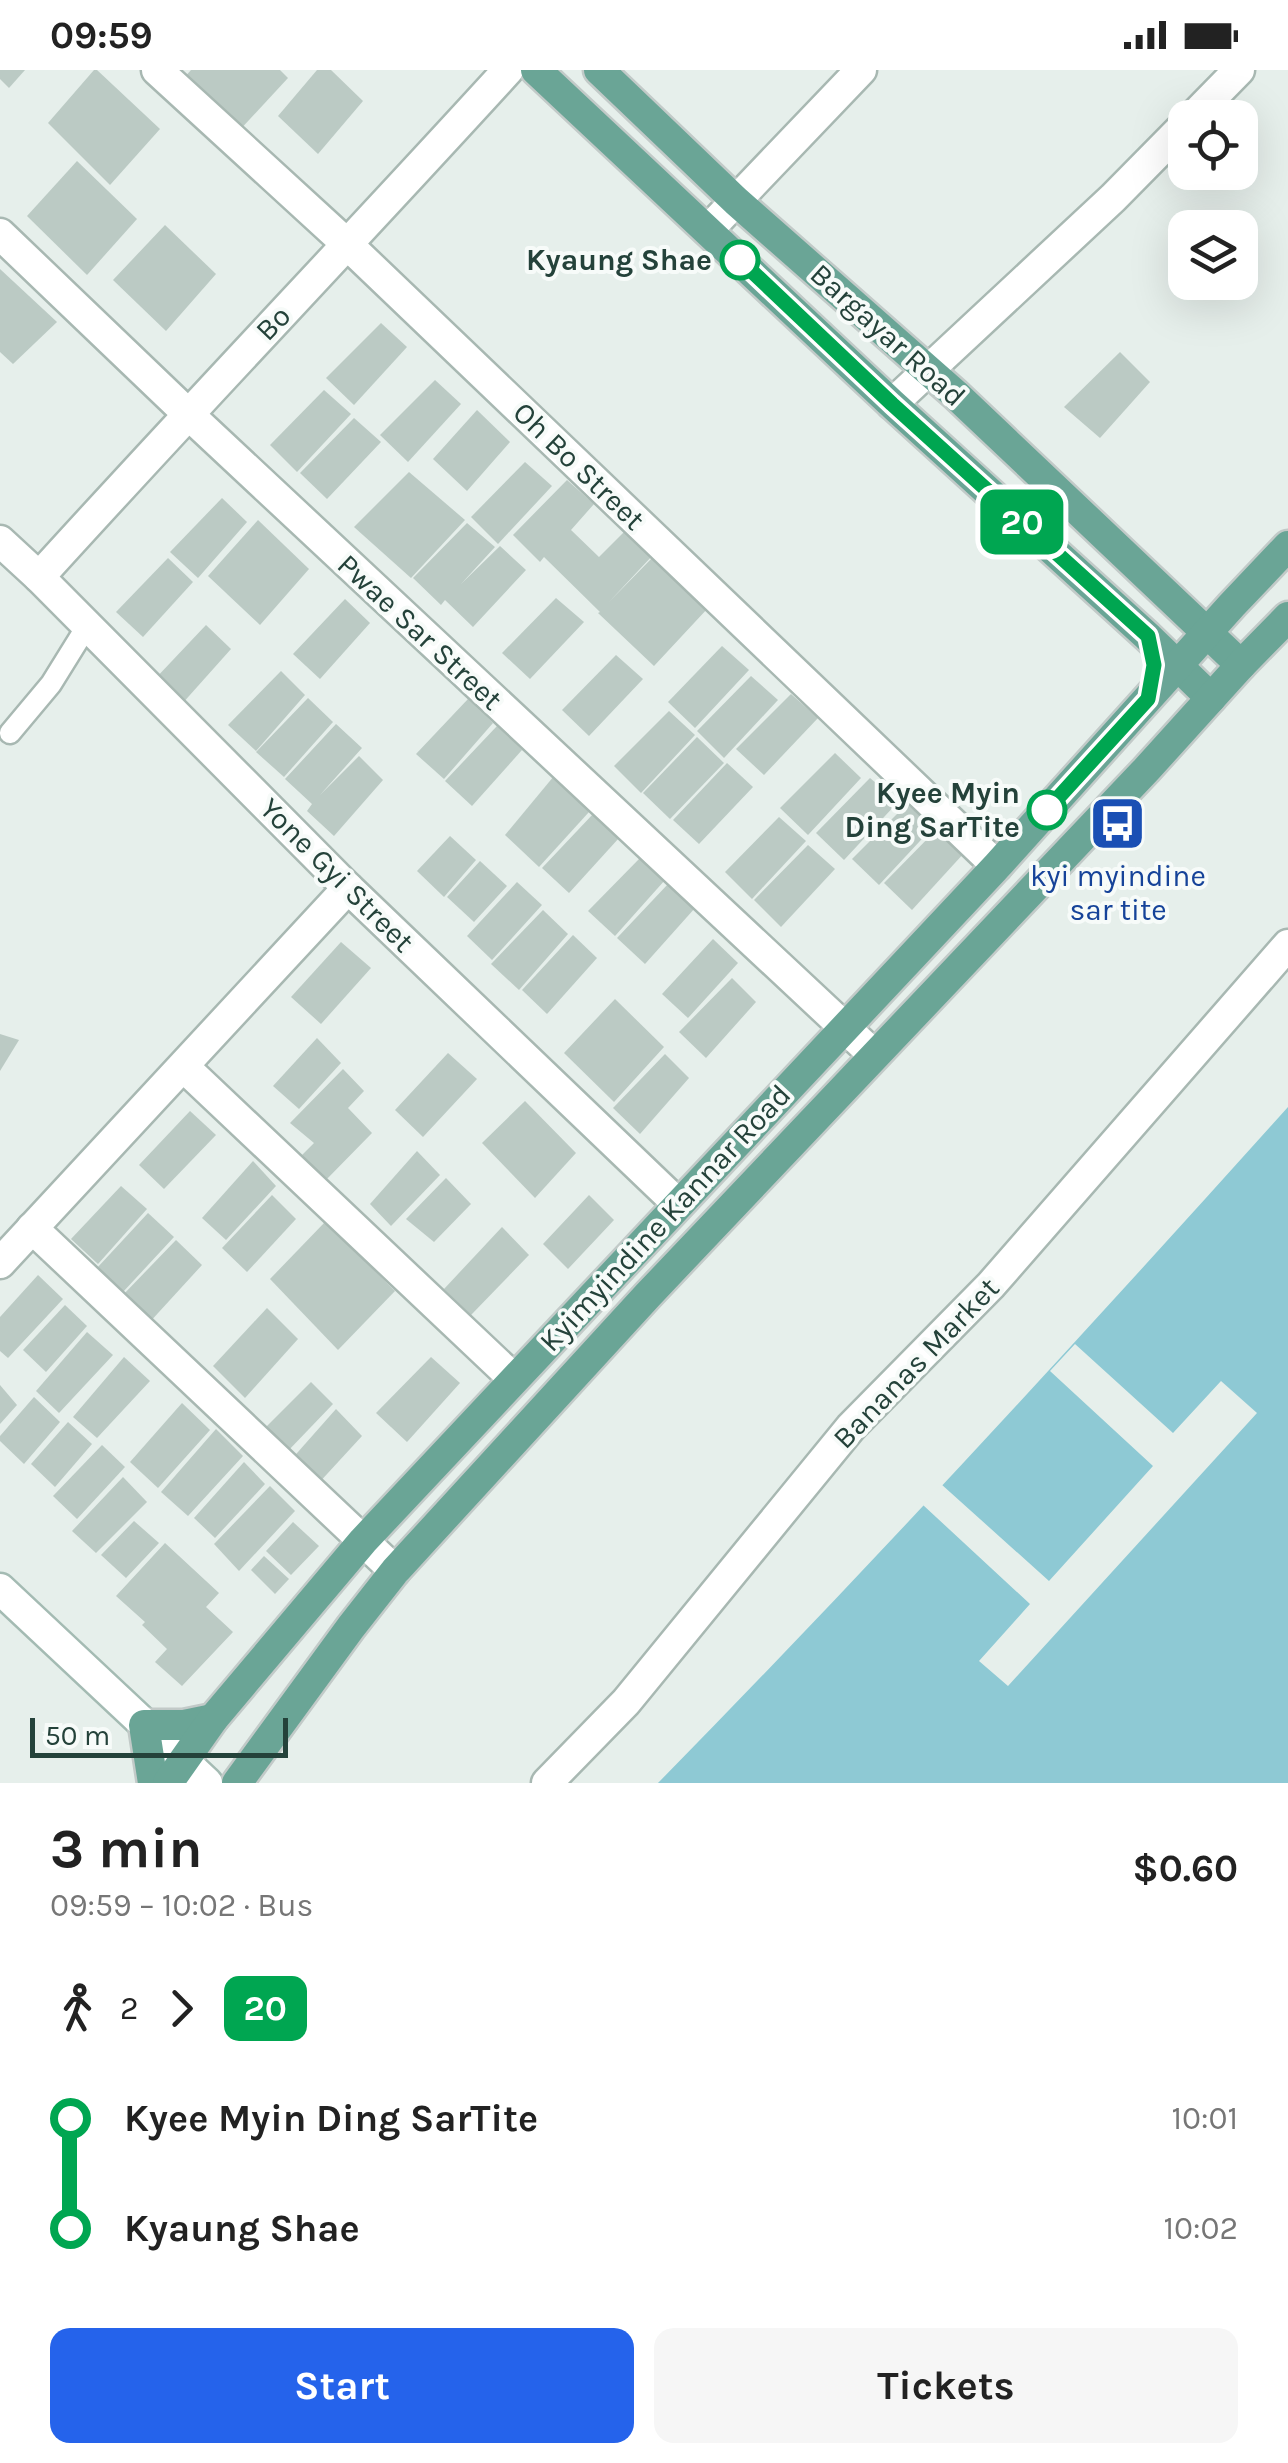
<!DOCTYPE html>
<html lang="en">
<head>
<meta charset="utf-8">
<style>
	body { margin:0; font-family:Karla,sans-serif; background:#f6f6f6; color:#222; height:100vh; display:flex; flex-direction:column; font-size:38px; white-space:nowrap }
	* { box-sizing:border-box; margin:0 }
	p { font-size:32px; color:#767676 }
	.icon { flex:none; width:55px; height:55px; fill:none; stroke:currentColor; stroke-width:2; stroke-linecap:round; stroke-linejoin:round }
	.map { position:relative; height:1713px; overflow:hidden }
	.panel { display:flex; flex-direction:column; background:#fff; flex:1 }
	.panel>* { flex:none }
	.badge { padding:0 20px; border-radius:15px; font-size:35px; line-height:65px }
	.buttons { position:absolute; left:1168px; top:30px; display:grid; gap:20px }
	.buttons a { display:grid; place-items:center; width:90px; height:90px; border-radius:20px; background:#fff; box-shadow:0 10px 40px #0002; font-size:50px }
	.scale { position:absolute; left:30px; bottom:25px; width:258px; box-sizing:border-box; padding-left:10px; border:5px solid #24423a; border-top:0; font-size:28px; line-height:35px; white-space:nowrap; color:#24423a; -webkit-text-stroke:8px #f7fbf9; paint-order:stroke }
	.map>.badge { position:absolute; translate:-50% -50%; box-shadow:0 0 0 5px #fff }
	.legs { display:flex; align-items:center; gap:15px; height:110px; padding:0 50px; font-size:32px }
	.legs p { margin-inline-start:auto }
	.overview { display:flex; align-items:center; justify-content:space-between; height:170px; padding:0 50px }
	h1 { font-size:55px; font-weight:700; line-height:75px }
	.primary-button { display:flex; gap:20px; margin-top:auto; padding:20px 50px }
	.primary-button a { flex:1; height:115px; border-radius:20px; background:#2563eb; color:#fff; font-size:40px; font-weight:700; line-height:115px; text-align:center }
	.primary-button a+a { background:#f6f6f6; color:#222 }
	ul { padding:0 50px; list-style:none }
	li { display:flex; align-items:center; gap:35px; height:110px; font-size:38px }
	li i { display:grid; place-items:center; width:15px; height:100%; margin:0 12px; background:currentColor }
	li i::after { content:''; width:25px; height:25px; margin:-12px; border:8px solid; border-radius:50%; background:#fff }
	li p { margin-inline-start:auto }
	li:first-child i { background:linear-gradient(#0000 50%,currentColor 0) }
	li:last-child i { background:linear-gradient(currentColor 50%,#0000 0) }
	.status { display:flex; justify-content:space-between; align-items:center; height:70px; padding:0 50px; background:#fff; direction:ltr }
	.status svg { height:28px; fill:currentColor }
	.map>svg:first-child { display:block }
</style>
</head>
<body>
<div class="status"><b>09:59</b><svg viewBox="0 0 49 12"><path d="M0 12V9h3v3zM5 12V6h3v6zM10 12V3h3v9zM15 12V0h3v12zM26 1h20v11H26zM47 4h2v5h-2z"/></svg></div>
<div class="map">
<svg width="1288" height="1713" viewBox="0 0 1288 1713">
	<rect width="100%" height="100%" fill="#e6efeb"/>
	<path fill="#8ec9d4" d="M 1288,1037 L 1288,1713 L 658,1713 C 874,1493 1082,1266 1288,1037 Z"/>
	<polygon fill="#e6efeb" points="1075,1274 1173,1363 1221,1311 1257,1343 1008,1616 979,1591 1030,1534 923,1435 941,1414 1049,1511 1153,1396 1050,1301"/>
	<g fill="#bbcac4">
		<polygon points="0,0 25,0 9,18 0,9"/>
		<polygon points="94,0 97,0 160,59 110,115 48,53"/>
		<polygon points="191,0 280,0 288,8 237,63 183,9"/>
		<polygon points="317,0 331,0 363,31 318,84 278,46"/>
		<polygon points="77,91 137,149 87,205 27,146"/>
		<polygon points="165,155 216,204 166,261 113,210"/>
		<polygon points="0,199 57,252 13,294 0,282"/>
		<polygon points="381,253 407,277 354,335 326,308"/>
		<polygon points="1120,282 1150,312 1100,368 1064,337"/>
		<polygon points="435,310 461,334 408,392 380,365"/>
		<polygon points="324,320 351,344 297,402 270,375"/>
		<polygon points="477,340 510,372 467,421 433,389"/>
		<polygon points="354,348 381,372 327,429 300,403"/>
		<polygon points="525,392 552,416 498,474 471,447"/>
		<polygon points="409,402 465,450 411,508 354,457"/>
		<polygon points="567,410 594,434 571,460 599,487 626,460 653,485 609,532 652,488 708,538 654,596 598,543 600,542 544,487 540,492 513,465"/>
		<polygon points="222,428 247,452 198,508 170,482"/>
		<polygon points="258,450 309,499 260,555 208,506"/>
		<polygon points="467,453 495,477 461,514 500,476 526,500 473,557 445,530 441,535 413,508"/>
		<polygon points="168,488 193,512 143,567 116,542"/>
		<polygon points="556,528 584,552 530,609 502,583"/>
		<polygon points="345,529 370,553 320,609 293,584"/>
		<polygon points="206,555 231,579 181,635 154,610"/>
		<polygon points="722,576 749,600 695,658 668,632"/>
		<polygon points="616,585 643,609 589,666 562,640"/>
		<polygon points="281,601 305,625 256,681 228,655"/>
		<polygon points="751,606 778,630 724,688 697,661"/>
		<polygon points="791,624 818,648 764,705 736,679"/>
		<polygon points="308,628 333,652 284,707 256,682"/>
		<polygon points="468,629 493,653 444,709 416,684"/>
		<polygon points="669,641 695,665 641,723 614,696"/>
		<polygon points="336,654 362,678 320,725 359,686 383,710 334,766 307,741 312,734 285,709"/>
		<polygon points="497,656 522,680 472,736 445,711"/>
		<polygon points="697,667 724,693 670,749 643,723"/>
		<polygon points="835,683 861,708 808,765 780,738"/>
		<polygon points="727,693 753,717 699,774 673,750"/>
		<polygon points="554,706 589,742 539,797 505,765"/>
		<polygon points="870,708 898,732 844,790 816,763"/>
		<polygon points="907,734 933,757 879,815 852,789"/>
		<polygon points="594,743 619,768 569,823 542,798"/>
		<polygon points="779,747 806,771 752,829 725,802"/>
		<polygon points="938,758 965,782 912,840 884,813"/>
		<polygon points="450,766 476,790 444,827 417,801"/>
		<polygon points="808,775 835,799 781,857 754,830"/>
		<polygon points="641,787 665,810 615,866 588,841"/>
		<polygon points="480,791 507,816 474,852 447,827"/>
		<polygon points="517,812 542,835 492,890 467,866"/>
		<polygon points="669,813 695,838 645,894 617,868"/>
		<polygon points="543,840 568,864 519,920 491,894"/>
		<polygon points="573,865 597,888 547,944 522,920"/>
		<polygon points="713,869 738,893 688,948 662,924"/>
		<polygon points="341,872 371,898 321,954 291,927"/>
		<polygon points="732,908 756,932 706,988 679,962"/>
		<polygon points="615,929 664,977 614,1032 564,983"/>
		<polygon points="0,964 19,970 0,1001"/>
		<polygon points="317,968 341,993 299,1039 273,1016"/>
		<polygon points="448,983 477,1009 423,1067 395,1040"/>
		<polygon points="665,984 689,1008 640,1064 613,1038"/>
		<polygon points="343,999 364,1021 348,1038 372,1063 324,1112 300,1087 314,1073 290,1053"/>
		<polygon points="525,1031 576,1083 535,1128 482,1073"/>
		<polygon points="190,1041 216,1065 164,1119 139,1095"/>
		<polygon points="417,1081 440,1105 391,1156 370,1134"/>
		<polygon points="253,1091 276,1116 226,1170 202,1148"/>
		<polygon points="446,1108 471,1134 434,1172 406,1149"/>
		<polygon points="121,1116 147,1139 98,1194 71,1169"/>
		<polygon points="272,1125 296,1149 247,1202 222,1178"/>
		<polygon points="589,1125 614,1150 568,1199 543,1174"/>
		<polygon points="148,1143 174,1167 123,1222 97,1198"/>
		<polygon points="325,1152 395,1221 338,1280 270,1209"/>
		<polygon points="502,1157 529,1185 471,1245 444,1219"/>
		<polygon points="176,1170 202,1195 148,1254 121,1227"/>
		<polygon points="38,1205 63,1229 8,1288 0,1281 0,1247"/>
		<polygon points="65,1235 87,1256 46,1302 23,1280"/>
		<polygon points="267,1238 298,1269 245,1328 213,1296"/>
		<polygon points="87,1262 113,1285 59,1343 36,1321"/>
		<polygon points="124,1287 150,1311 97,1368 73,1347"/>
		<polygon points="431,1287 460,1313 407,1372 376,1343"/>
		<polygon points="311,1312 333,1334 286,1383 263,1360"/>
		<polygon points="0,1315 17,1335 0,1354"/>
		<polygon points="34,1327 60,1352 24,1394 0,1371 0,1366"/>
		<polygon points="182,1333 210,1360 158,1418 130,1392"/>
		<polygon points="336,1339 362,1366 316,1416 290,1391"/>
		<polygon points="68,1352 92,1374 55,1417 31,1394"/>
		<polygon points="216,1359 243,1386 188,1446 161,1422"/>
		<polygon points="102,1375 125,1397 77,1449 53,1426"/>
		<polygon points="244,1392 265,1414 215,1468 194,1448"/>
		<polygon points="123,1407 147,1432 96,1483 72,1461"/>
		<polygon points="270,1416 295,1441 239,1501 214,1474"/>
		<polygon points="134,1451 159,1473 126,1508 101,1485"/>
		<polygon points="293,1452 319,1476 291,1505 266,1481"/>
		<polygon points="165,1473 219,1523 206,1537 233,1562 182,1616 155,1592 167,1579 142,1555 145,1552 116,1526"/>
		<polygon points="264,1486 289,1509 275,1524 251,1500"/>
	</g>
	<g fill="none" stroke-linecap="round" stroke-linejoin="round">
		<defs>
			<polyline id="lane" points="10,663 51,614 87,556"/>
			<g id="street">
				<polyline points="157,0 348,175 997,796"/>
				<polyline points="1192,48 1239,0"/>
				<polyline points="708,160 861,0"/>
				<polyline points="0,164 187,343 874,985"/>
				<polyline points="892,334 1113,128 1185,55"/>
				<polyline points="0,471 39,507 348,818 678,1134"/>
				<path d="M 39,507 C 194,336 353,170 508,0"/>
				<polyline points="184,997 514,1309"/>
				<polyline points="32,1158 395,1501"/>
				<polyline points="0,1193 348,818"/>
				<polyline points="547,1713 626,1632 851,1357 991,1215 1288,875"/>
			</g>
			<polyline id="secondary" points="0,1519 207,1713"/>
			<g id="primary">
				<polyline points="536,0 892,334 1147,566 1211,628"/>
				<polyline points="599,0 736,131 955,324 1241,595"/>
				<polyline points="153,1713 144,1655 184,1655 213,1649"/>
				<polyline points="168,1713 213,1649 363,1471 997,796 1232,535 1288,476"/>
				<polyline points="237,1713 351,1557 395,1501 648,1225 1146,700 1241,595 1288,547"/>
			</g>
		</defs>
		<use href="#lane" stroke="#a8b8b2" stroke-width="25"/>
		<use href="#street" stroke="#a8b8b2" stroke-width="35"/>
		<use href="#secondary" stroke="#a4bbb3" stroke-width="35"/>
		<use href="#primary" stroke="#c2cac8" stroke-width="35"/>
		<use href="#lane" stroke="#fff" stroke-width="20"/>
		<use href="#street" stroke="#fff" stroke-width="30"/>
		<use href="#secondary" stroke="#fff" stroke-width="30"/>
		<use href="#primary" stroke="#6aa596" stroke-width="30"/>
	</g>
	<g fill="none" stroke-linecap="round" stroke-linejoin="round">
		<defs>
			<polyline id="line-1" points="740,190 892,334 1148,566 1154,595 1148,629 1047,740"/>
		</defs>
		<use href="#line-1" stroke="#fff" stroke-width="22"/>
		<use href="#line-1" stroke="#00a651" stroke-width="15"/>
	</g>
	<defs>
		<symbol id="bus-square" viewBox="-11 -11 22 22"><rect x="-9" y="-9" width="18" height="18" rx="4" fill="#1a4fb4" stroke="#f7fbf9"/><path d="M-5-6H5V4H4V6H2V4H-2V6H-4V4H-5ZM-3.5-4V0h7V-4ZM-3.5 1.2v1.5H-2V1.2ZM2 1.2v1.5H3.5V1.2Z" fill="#fff"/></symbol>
	</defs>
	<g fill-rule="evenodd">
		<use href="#bus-square" x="1086" y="722" width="63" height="63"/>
	</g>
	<g fill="#fff" stroke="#00a651" stroke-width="5">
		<circle cx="740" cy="190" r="18"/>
		<circle cx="1047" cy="740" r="18"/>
	</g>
	<g text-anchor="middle" stroke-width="8" stroke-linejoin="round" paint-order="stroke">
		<g font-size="30" font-weight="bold" fill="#24423a" stroke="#f7fbf9" text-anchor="end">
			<text x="712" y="200">Kyaung Shae</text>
			<text x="1020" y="733">Kyee Myin<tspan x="1020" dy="34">Ding SarTite</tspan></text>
		</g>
		<g font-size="30" fill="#24423a" stroke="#f7fbf9">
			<text transform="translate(273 253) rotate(-46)" y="10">Bo</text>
			<text transform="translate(888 265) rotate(42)" y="10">Bargayar Road</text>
			<text transform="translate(579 396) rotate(44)" y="10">Oh Bo Street</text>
			<text transform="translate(420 562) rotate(43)" y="10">Pwae Sar Street</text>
			<text transform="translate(337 805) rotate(45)" y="10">Yone Gyi Street</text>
			<text transform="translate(665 1148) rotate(-47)" y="10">Kyimyindine Kannar Road</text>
			<text transform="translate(916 1293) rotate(-46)" y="10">Bananas Market</text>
		</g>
		<g font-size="30" fill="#164399" stroke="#f7fbf9">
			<text x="1118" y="816">kyi myindine<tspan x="1118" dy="34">sar tite</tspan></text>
		</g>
	</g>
</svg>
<div class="buttons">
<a><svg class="icon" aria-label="locate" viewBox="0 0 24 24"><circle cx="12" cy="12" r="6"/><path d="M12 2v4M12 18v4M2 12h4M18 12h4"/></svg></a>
<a><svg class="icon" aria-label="layers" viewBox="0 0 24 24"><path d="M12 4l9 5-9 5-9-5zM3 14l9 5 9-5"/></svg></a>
</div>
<div class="scale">50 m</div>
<b class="badge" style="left:1022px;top:452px;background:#00a651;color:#fff">20</b>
</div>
<section class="panel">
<div class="overview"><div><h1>3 min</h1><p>09:59 – 10:02 · Bus</p></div><b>$0.60</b></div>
<div class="legs"><svg class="icon" aria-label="walk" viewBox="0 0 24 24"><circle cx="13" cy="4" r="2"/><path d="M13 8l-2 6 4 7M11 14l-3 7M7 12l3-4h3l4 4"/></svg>2<svg class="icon" aria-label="forward" viewBox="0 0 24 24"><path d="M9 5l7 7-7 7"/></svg><b class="badge" style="background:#00a651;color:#fff">20</b></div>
<ul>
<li><i style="color:#00a651"></i><b>Kyee Myin Ding SarTite</b><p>10:01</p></li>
<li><i style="color:#00a651"></i><b>Kyaung Shae</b><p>10:02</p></li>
</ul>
<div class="primary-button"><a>Start</a><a>Tickets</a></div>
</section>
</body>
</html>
